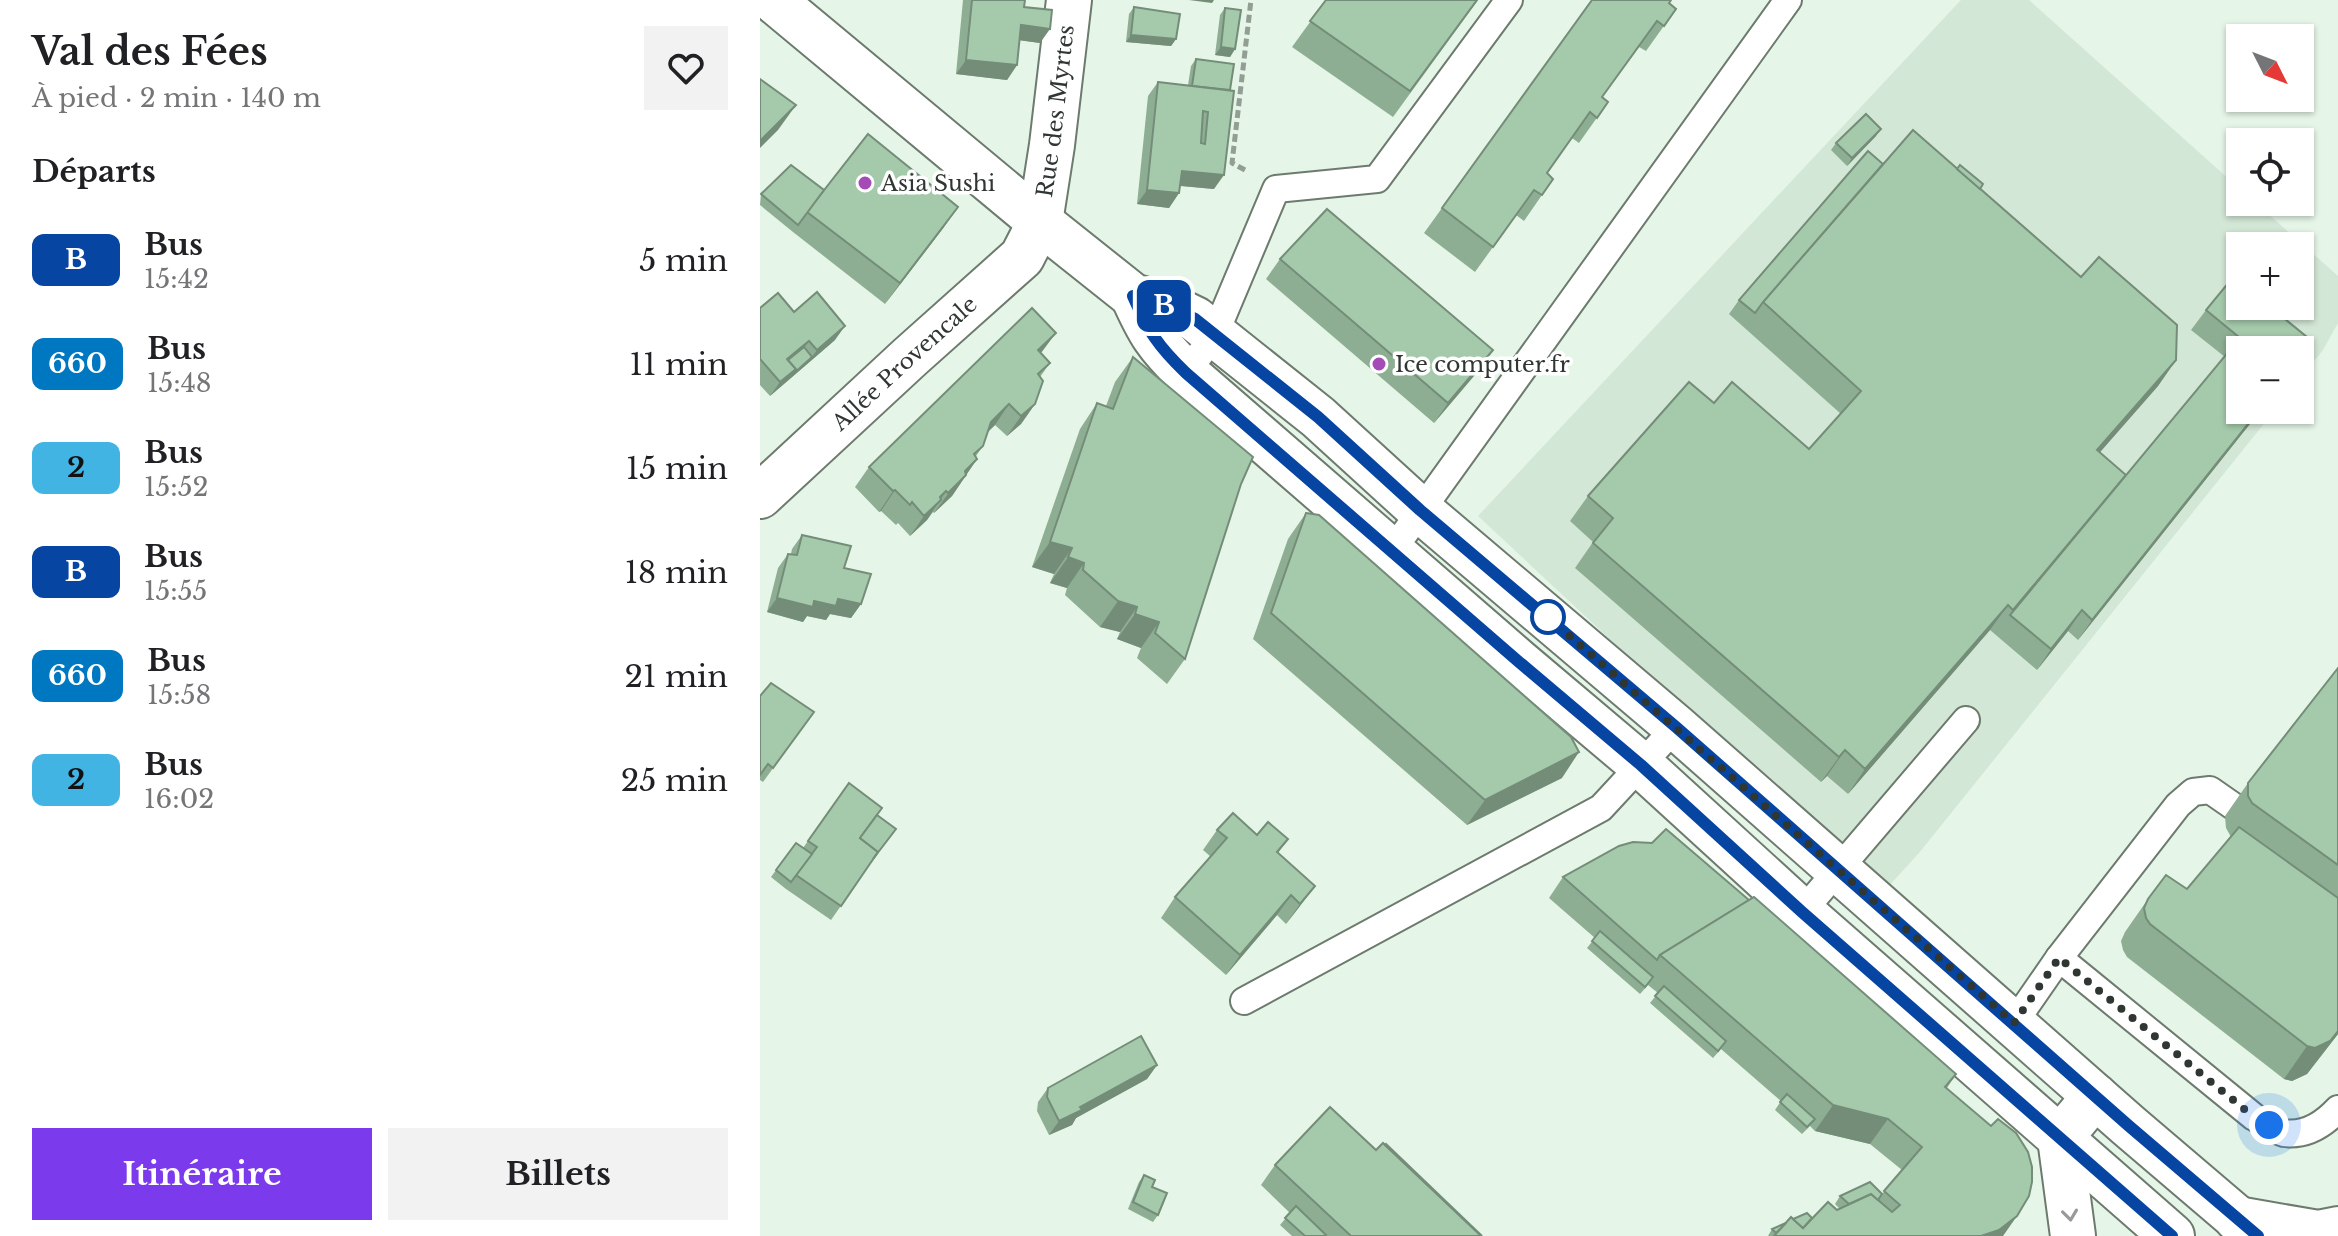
<!DOCTYPE html>
<html lang="fr">
<head>
<meta charset="utf-8">
<style>
	body { margin:0; font-family:"Libre Baskerville",serif; background:#f2f2f2; color:#202124; height:100vh; display:flex; flex-direction:column; font-size:30px; white-space:nowrap }
	* { box-sizing:border-box; margin:0 }
	p { font-size:26px; color:#757577 }
	.icon { flex:none; width:44px; height:44px; fill:none; stroke:currentColor; stroke-width:2; stroke-linecap:round; stroke-linejoin:round }
	.map { position:relative; flex:1; overflow:hidden }
	.panel { display:flex; flex-direction:column; background:#fff; width:760px }
	.panel>* { flex:none }
	.badge { padding:0 16px; border-radius:12px; font-size:28px; line-height:52px }
	.needle { width:52px; rotate:132deg }
	.tools { position:absolute; left:1466px; top:24px; display:grid; gap:16px }
	.tools a { display:grid; place-items:center; width:88px; height:88px; border-radius:0px; background:#fff; box-shadow:0 2px 6px #0004; font-size:40px }
	.you { position:absolute; width:40px; height:40px; margin:-20px; border:6px solid #fff; border-radius:50%; background:#1a73e8; box-shadow:0 0 0 12px #1a73e833 }
	.map>.badge { position:absolute; translate:-50% -50%; box-shadow:0 0 0 4px #fff }
	h2 { padding:0 32px; font-size:30px; line-height:72px }
	.round { display:grid; place-items:center; flex:none; width:84px; height:84px; border-radius:0px; background:#f2f2f2 }
	.overview { display:flex; align-items:center; justify-content:space-between; height:136px; padding:0 32px }
	h1 { font-size:38px; font-weight:700; line-height:60px }
	.cta { display:flex; gap:16px; margin-top:auto; padding:16px 32px }
	.cta a { flex:1; height:92px; border-radius:0px; background:#7c3aed; color:#fff; font-size:32px; font-weight:700; line-height:92px; text-align:center }
	.cta a+a { background:#f2f2f2; color:#202124 }
	ul { padding:0; list-style:none }
	li { display:flex; align-items:center; gap:24px; height:104px; padding:0 32px }
	li div { flex:1 }
	li b { display:block; font-size:30px }
	li em { font-style:normal }
	li .badge { min-width:88px; font-weight:700; text-align:center }
	main { display:flex; flex:1; min-height:0 }
	.map>svg:first-child { display:block }
</style>
</head>
<body>
<main>
<section class="panel">
<div class="overview"><div><h1>Val des Fées</h1><p>À pied · 2 min · 140 m</p></div><a class="round"><svg class="icon" aria-label="heart" viewBox="0 0 24 24"><path d="M12 20l-8-8c-3-5 5-10 8-4 3-6 11-1 8 4z"/></svg></a></div>
<h2>Départs</h2>
<ul>
<li><span class="badge" style="background:#0645a2;color:#fff">B</span><div><b>Bus</b><p>15:42</p></div><em>5 min</em></li>
<li><span class="badge" style="background:#0077c1;color:#fff">660</span><div><b>Bus</b><p>15:48</p></div><em>11 min</em></li>
<li><span class="badge" style="background:#42b4e3;color:#111">2</span><div><b>Bus</b><p>15:52</p></div><em>15 min</em></li>
<li><span class="badge" style="background:#0645a2;color:#fff">B</span><div><b>Bus</b><p>15:55</p></div><em>18 min</em></li>
<li><span class="badge" style="background:#0077c1;color:#fff">660</span><div><b>Bus</b><p>15:58</p></div><em>21 min</em></li>
<li><span class="badge" style="background:#42b4e3;color:#111">2</span><div><b>Bus</b><p>16:02</p></div><em>25 min</em></li>
</ul>
<div class="cta"><a>Itinéraire</a><a>Billets</a></div>
</section>
<div class="map">
<svg width="1578" height="1236" viewBox="0 0 1578 1236">
	<rect width="100%" height="100%" fill="#e5f5e7"/>
	<path fill="#d3e7d6" fill-rule="evenodd" d="M 1201,0 L 1269,0 L 1480,189 L 1480,202 L 1495,202 L 1578,276 L 1578,323 L 1563,350 L 1540,379 L 1540,350 L 1480,350 L 1480,410 L 1515,410 L 1159,853 L 1127,888 L 914,699 L 718,516 ZM 1480,246 L 1540,246 L 1540,306 L 1480,306 Z"/>
	<g fill="none" stroke-linecap="round" stroke-linejoin="round">
		<defs>
			<g id="lane">
				<polyline points="426,373 455,334 516,189 617,179 749,0"/>
				<polyline points="632,551 1028,0"/>
				<polyline points="1042,912 1206,720"/>
				<polyline points="1299,958 1418,805 1433,792 1450,790 1473,806"/>
				<polyline points="484,1001 841,808 916,727"/>
				<path d="M 1254,1023 L 1299,958 L 1494,1117 C 1503,1122 1515,1131 1524,1133 C 1546,1136 1564,1124 1578,1109"/>
			</g>
			<g id="street">
				<path id="s1" d="M 0,496 L 150,357 L 262,257 L 280,222 L 292,145 L 309,0"/>
				<polyline points="1313,1236 1300,1138 1335,1096"/>
			</g>
			<g id="secondary">
				<polyline points="13,0 280,222 373,296 410,307 435,319 558,417 660,510 916,727 1369,1126 1498,1236"/>
				<path d="M 373,296 C 389,332 397,345 426,373 L 759,662 L 881,765 L 1042,912 L 1412,1236"/>
				<polyline points="1477,1219 1558,1233 1578,1229"/>
			</g>
		</defs>
		<use href="#lane" stroke="#6d7a6e" stroke-width="30"/>
		<use href="#street" stroke="#6d7a6e" stroke-width="48"/>
		<use href="#secondary" stroke="#6d7a6e" stroke-width="48"/>
		<polyline stroke="#929e94" stroke-width="5" stroke-dasharray="8 4" stroke-linecap="butt" points="485,170 472,163 491,0"/>
		<use href="#lane" stroke="#fff" stroke-width="26"/>
		<use href="#street" stroke="#fff" stroke-width="44"/>
		<use href="#secondary" stroke="#fff" stroke-width="44"/>
	</g>
	<g fill="#8eae93">
		<polygon points="203,0 265,0 264,7 280,43 259,40 257,65 247,80 196,74"/>
		<polygon points="566,0 718,0 633,117 532,47"/>
		<polygon points="832,0 909,4 916,9 886,51 879,47 842,97 848,102 819,143 812,138 787,173 793,179 764,221 756,215 715,272 664,233"/>
		<polygon points="374,7 416,39 411,46 366,42 369,14"/>
		<polygon points="465,8 475,49 470,57 455,55 460,15"/>
		<polygon points="436,59 474,64 454,189 420,186 419,193 409,208 377,204 388,96 398,82 428,85 431,66"/>
		<polygon points="1116,136 1087,166 1071,150 1076,143"/>
		<polygon points="1123,164 1220,189 1416,360 1398,386 1340,452 1361,482 1465,357 1431,330 1446,310 1480,282 1480,410 1501,410 1318,640 1308,631 1277,670 1230,630 1088,794 1067,776 1061,782 815,568 833,542 810,521 828,496 954,403 1049,449 1081,414 969,314 979,300"/>
		<polygon points="64,190 184,227 125,304 33,232 0,205 1,194"/>
		<polygon points="520,259 719,370 674,423 506,279"/>
		<polygon points="0,308 34,312 75,340 10,396 0,385"/>
		<polygon points="373,357 481,484 425,659 407,684 377,658 381,648 357,639 360,632 340,627 305,595 307,588 290,583 294,574 272,567 320,429 337,403 346,406 355,382"/>
		<polygon points="290,363 280,377 275,404 261,424 247,436 235,425 228,432 223,446 216,456 217,459 192,496 174,513 173,512 167,520 150,536 138,523 136,525 121,511 119,512 95,487 109,467"/>
		<polygon points="546,513 802,778 707,825 493,639 528,539"/>
		<polygon points="42,535 84,568 101,604 91,618 70,614 66,620 47,616 43,622 7,612 18,568 28,554 31,554 32,549"/>
		<polygon points="1578,668 1578,1034 1547,1074 1532,1081 1524,1079 1367,957 1363,950 1361,941 1365,932 1388,899 1427,889 1471,837 1466,828 1465,816 1488,783"/>
		<polygon points="0,696 54,712 3,782 0,780"/>
		<polygon points="89,783 117,815 108,867 71,920 26,889 11,877 36,843 43,848"/>
		<polygon points="457,830 528,839 518,853 540,906 526,924 517,915 466,975 401,918 415,897 451,857 443,850"/>
		<polygon points="803,877 989,900 1196,1074 1187,1088 1243,1236 1008,1236 1012,1229 1033,1219 1052,1218 1080,1209 1075,1204 1080,1196 1122,1194 1142,1170 1110,1144 1055,1131 1050,1126 1042,1134 1015,1110 1021,1101 961,1049 953,1058 890,1003 898,993 888,985 880,994 827,948 835,938 789,898"/>
		<polygon points="397,1065 387,1079 316,1118 312,1125 289,1135 277,1111 278,1102 288,1088"/>
		<polygon points="616,1150 722,1236 532,1236 520,1225 530,1213 501,1185 515,1165"/>
		<polygon points="384,1175 392,1187 398,1215 393,1222 368,1209 379,1182"/>
	</g>
	<g fill="#748d78">
		<polygon points="429,0 454,0 452,3"/>
		<polygon points="261,25 290,29 280,43 251,39"/>
		<polygon points="371,35 416,39 411,46 366,42"/>
		<polygon points="461,47 475,49 470,57 455,55"/>
		<polygon points="206,60 257,65 247,80 196,74"/>
		<polygon points="36,105 18,130 0,148 0,141"/>
		<polygon points="1121,129 1116,136 1087,166 1092,158"/>
		<polygon points="422,171 464,175 454,189 412,185"/>
		<polygon points="387,190 419,193 409,208 377,204"/>
		<polygon points="198,207 184,227 125,304 140,283"/>
		<polygon points="85,326 75,340 10,396 20,382 52,357 57,350"/>
		<polygon points="296,333 281,353 278,350"/>
		<polygon points="49,341 39,355 24,367 27,359"/>
		<polygon points="733,350 719,370 674,423 688,403"/>
		<polygon points="1416,360 1398,386 1320,475 1337,450"/>
		<polygon points="249,404 235,425 217,442 231,422"/>
		<polygon points="275,404 261,424 247,436 261,416"/>
		<polygon points="1499,410 1501,410 1318,640 1332,620"/>
		<polygon points="217,459 192,496 174,513 205,471"/>
		<polygon points="135,490 121,511 119,512 133,491"/>
		<polygon points="186,491 167,520 150,536 164,516"/>
		<polygon points="290,542 312,548 294,574 272,567"/>
		<polygon points="308,557 324,563 307,588 290,583"/>
		<polygon points="17,598 78,599 101,604 91,618 70,614 66,620 47,616 43,622 7,612"/>
		<polygon points="358,601 377,607 360,632 340,627"/>
		<polygon points="1248,605 1230,630 1088,794 1105,769"/>
		<polygon points="1322,610 1308,631 1277,670 1291,649"/>
		<polygon points="375,614 399,622 381,648 357,639"/>
		<polygon points="1085,750 1067,776 1061,782 1079,757"/>
		<polygon points="819,752 802,778 707,825 725,800"/>
		<polygon points="555,886 540,906 526,924 540,904"/>
		<polygon points="531,895 517,915 466,975 480,955"/>
		<polygon points="1578,1031 1578,1034 1547,1074 1532,1081 1524,1079 1547,1046"/>
		<polygon points="397,1065 387,1079 316,1118 312,1125 289,1135 299,1121 320,1107"/>
		<polygon points="1073,1105 1128,1119 1110,1144 1055,1131"/>
		<polygon points="1257,1216 1243,1236 1224,1236"/>
	</g>
	<g fill="#a5caab" stroke="#748d78" stroke-width="2" fill-rule="evenodd">
		<polygon points="212,0 265,0 264,7 292,10 290,29 261,25 257,65 206,60"/>
		<polygon points="566,0 717,0 650,91 550,21"/>
		<polygon points="832,0 911,0 909,3 916,9 904,26 897,21 842,97 848,102 837,118 830,112 787,173 793,179 782,195 774,190 733,247 682,208"/>
		<polygon points="374,7 420,14 416,39 371,35"/>
		<polygon points="465,8 481,10 475,49 461,47"/>
		<polygon points="436,59 474,64 470,90 432,86"/>
		<polygon points="0,79 36,105 0,141"/>
		<path d="M 398,82 L 474,91 L 464,175 L 422,171 L 419,193 L 387,190 ZM 443,111 L 448,112 L 445,144 L 441,143 Z"/>
		<polygon points="1106,114 1121,129 1092,158 1076,143"/>
		<polygon points="1153,130 1321,277 1339,257 1417,325 1416,360 1337,450 1366,475 1253,610 1248,605 1105,769 1085,750 1079,757 833,543 853,518 828,496 929,382 954,403 972,382 1049,449 1101,391 1003,302"/>
		<polygon points="108,134 198,207 140,283 47,212"/>
		<polygon points="1108,151 1123,164 1003,302 995,313 979,300"/>
		<polygon points="31,165 64,190 38,225 1,194"/>
		<polygon points="1200,165 1223,184 1220,189 1197,169"/>
		<polygon points="567,209 733,350 688,403 520,259"/>
		<polygon points="1474,276 1480,282 1480,306 1509,306 1553,342 1540,358 1540,350 1480,350 1480,410 1499,410 1332,620 1322,610 1291,649 1250,615 1480,338 1446,310"/>
		<polygon points="57,292 85,326 57,350 49,341 27,359 36,369 20,382 0,359 0,308 18,293 34,312"/>
		<polygon points="272,308 296,333 278,350 290,363 278,374 283,381 275,404 261,416 249,404 231,422 223,446 214,454 217,459 205,471 206,475 188,493 186,491 180,497 181,500 164,516 152,502 150,505 135,490 133,491 109,467"/>
		<polygon points="44,347 52,357 31,376 36,369 28,360"/>
		<polygon points="373,357 493,457 481,484 425,659 395,633 399,622 375,614 377,607 358,601 323,570 324,563 308,557 312,548 290,542 337,403 353,409"/>
		<polygon points="546,513 559,515 811,737 819,752 725,800 511,613"/>
		<polygon points="42,535 91,546 84,568 111,574 101,604 78,599 76,606 54,601 53,607 17,598 28,554 37,555"/>
		<polygon points="1578,668 1578,865 1492,803 1488,796 1488,783"/>
		<polygon points="11,683 54,712 13,768 8,764 0,775 0,696"/>
		<polygon points="89,783 122,808 100,838 118,852 81,906 36,875 57,847 48,841"/>
		<polygon points="473,813 497,835 508,822 528,839 517,852 555,886 540,904 531,895 480,955 415,897 467,838 457,830"/>
		<polygon points="117,815 136,829 113,859 118,852 100,838"/>
		<polygon points="1479,827 1578,898 1578,1031 1570,1041 1555,1048 1547,1046 1390,924 1386,918 1384,908 1388,899 1406,875 1427,889"/>
		<polygon points="906,829 989,900 900,955 897,960 803,877 859,846 873,842 892,843"/>
		<polygon points="36,843 52,854 31,882 16,870"/>
		<polygon points="994,897 1196,1074 1185,1087 1231,1126 1238,1119 1256,1133 1268,1152 1272,1167 1272,1182 1269,1196 1257,1216 1239,1230 1224,1235 1226,1236 1014,1236 1031,1217 1043,1228 1068,1202 1077,1210 1111,1194 1132,1212 1140,1205 1124,1191 1162,1147 1128,1119 1073,1105 900,955"/>
		<polygon points="840,931 893,977 885,987 832,941"/>
		<polygon points="904,986 966,1041 958,1051 895,996"/>
		<polygon points="381,1036 397,1065 320,1107 322,1110 299,1121 287,1097 288,1088"/>
		<polygon points="1027,1094 1055,1119 1047,1127 1020,1102"/>
		<polygon points="570,1107 616,1150 623,1143 721,1236 591,1236 515,1165"/>
		<polygon points="626,1144 722,1236 625,1145"/>
		<polygon points="384,1175 395,1180 392,1187 407,1193 398,1215 373,1202"/>
		<polygon points="1110,1182 1122,1194 1118,1200 1111,1194 1089,1204 1080,1196"/>
		<polygon points="536,1206 566,1235 565,1236 545,1236 525,1218"/>
		<polygon points="1047,1213 1052,1218 1043,1228 1033,1219"/>
		<polygon points="1026,1223 1016,1233 1012,1229"/>
	</g>
	<defs><path id="oneway-chevron" d="M-2-3.5L2.5 0L-2 3.5" fill="none" stroke-width="1.6" stroke-linecap="round" stroke-linejoin="round" transform="scale(2)"/></defs>
	<use stroke="#989a98" href="#oneway-chevron" transform="translate(1310 1215) rotate(83)"/>
	<g fill="none" stroke-linecap="round" stroke-linejoin="round">
		<defs>
			<path id="line" d="M 1412,1236 L 1042,912 L 881,765 L 759,662 L 426,373 C 397,345 389,332 373,296 L 410,307 L 435,319 L 558,417 L 660,510 L 916,727 L 1369,1126 L 1498,1236"/>
		</defs>
		<use href="#line" stroke="#fff" stroke-width="18"/>
		<use href="#line" stroke="#0645a2" stroke-width="12"/>
		<polyline stroke="#303631" stroke-width="8" stroke-dasharray="0 14.4" points="788,617 1254,1023 1299,958 1494,1117 1509,1125"/>
	</g>
	<g fill="#a44bb8" stroke="#fff" stroke-width="3">
		<circle cx="105" cy="183" r="8"/>
		<circle cx="619" cy="364" r="8"/>
	</g>
	<circle fill="#fff" stroke="#0645a2" stroke-width="4" cx="788" cy="617" r="16"/>
	<g text-anchor="middle" stroke-width="7" stroke-linejoin="round" paint-order="stroke">
		<g font-size="22" fill="#303631" stroke="#fff">
			<text dy="8" stroke="none"><textPath href="#s1" startOffset="506">Rue des Myrtes</textPath></text>
			<text dy="8" stroke="none"><textPath href="#s1" startOffset="196">Allée Provencale</textPath></text>
		</g>
		<g font-size="22" fill="#303631" stroke="#fff" text-anchor="start">
			<text x="121" y="191">Asia Sushi</text>
			<text x="635" y="372">Ice computer.fr</text>
		</g>
	</g>
</svg>
<div class="tools">
<a><svg class="needle" viewBox="-14 -14 28 28"><path d="M0-13l5 13h-10z" fill="#e53935"/><path d="M0 13l5-13h-10z" fill="#757577"/></svg></a>
<a><svg class="icon" aria-label="locate" viewBox="0 0 24 24"><circle cx="12" cy="12" r="6"/><path d="M12 2v4M12 18v4M2 12h4M18 12h4"/></svg></a>
<a>+</a>
<a>−</a>
</div>
<div class="you" style="left:1509px;top:1125px"></div>
<b class="badge" style="left:404px;top:306px;background:#0645a2;color:#fff">B</b>
</div>
</main>
</body>
</html>
